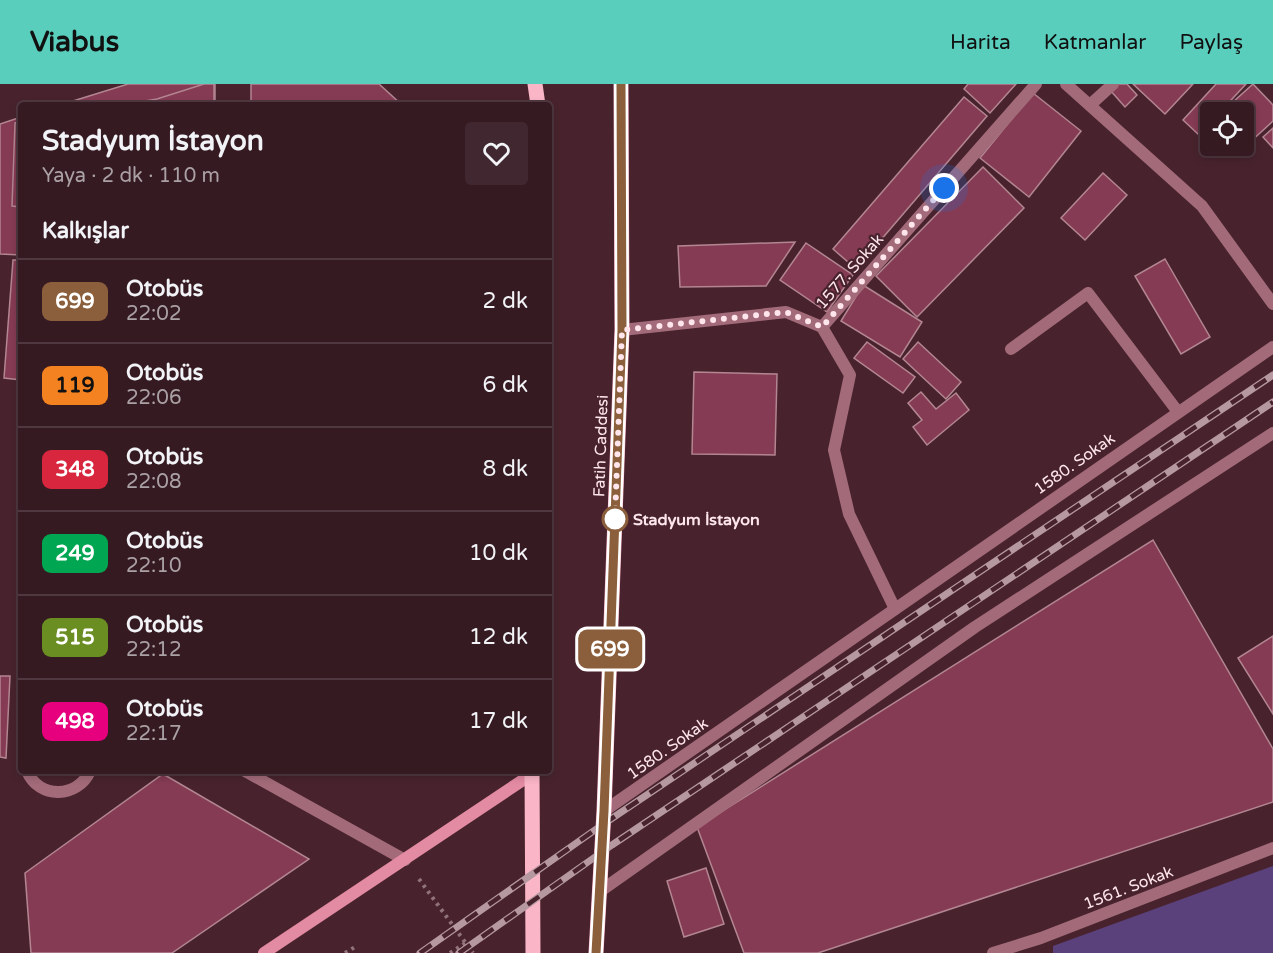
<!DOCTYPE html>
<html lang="tr">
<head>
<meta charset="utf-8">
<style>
	body { margin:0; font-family:"Varela Round",sans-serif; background:#41272f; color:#f1f3f6; height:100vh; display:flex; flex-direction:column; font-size:22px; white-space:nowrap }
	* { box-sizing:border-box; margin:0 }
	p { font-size:20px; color:#aaa1a5 }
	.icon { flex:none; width:33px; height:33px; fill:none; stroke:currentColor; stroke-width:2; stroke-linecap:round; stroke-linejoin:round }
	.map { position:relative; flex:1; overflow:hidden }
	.sheet { position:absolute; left:18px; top:18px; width:534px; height:672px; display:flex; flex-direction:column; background:#361a22; border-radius:6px; box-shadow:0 3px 9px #0003,0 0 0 2px #503840 }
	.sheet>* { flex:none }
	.badge { padding:0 12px; border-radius:9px; font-size:21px; line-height:39px }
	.fabs { position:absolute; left:1200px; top:18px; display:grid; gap:12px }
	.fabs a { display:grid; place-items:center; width:54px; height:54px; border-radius:6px; background:#361a22; box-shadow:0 3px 9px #0003,0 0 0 2px #503840; font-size:30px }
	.you { position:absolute; width:30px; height:30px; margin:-15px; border:4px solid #fff; border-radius:50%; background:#1a73e8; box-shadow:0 0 0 9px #1a73e833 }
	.map>.badge { position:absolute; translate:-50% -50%; box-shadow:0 0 0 3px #fff }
	h2 { padding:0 24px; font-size:22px; line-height:54px }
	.round { display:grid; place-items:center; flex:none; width:63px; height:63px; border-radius:6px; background:#41272f }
	.headline { display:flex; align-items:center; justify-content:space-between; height:102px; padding:0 24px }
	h1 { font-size:28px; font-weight:700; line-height:45px }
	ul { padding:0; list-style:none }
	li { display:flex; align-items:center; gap:18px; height:84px; padding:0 24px; border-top:2px solid #503840 }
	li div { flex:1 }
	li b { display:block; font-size:22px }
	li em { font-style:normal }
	li .badge { min-width:66px; font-weight:700; text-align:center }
	header { display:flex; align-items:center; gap:36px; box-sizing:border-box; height:84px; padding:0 30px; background:#5acebd; color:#111 }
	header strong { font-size:28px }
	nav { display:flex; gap:33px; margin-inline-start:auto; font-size:21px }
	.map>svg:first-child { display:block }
</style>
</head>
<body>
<header>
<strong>Viabus</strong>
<nav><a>Harita</a><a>Katmanlar</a><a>Paylaş</a></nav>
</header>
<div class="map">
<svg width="1273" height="869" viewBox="0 0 1273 869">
	<rect width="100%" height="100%" fill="#48232e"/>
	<polygon fill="#5a417c" points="1273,782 1273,869 1053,869 1053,862"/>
	<g fill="#853b53" stroke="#b38692" stroke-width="1.5">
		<polygon points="128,0 215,0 215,21 60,21"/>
		<polygon points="204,0 214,0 214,21 121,21 157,15"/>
		<polygon points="251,0 379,0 402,21 251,21"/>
		<polygon points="968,0 1016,0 990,29 964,5"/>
		<polygon points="1116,0 1127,0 1137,11 1125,23 1110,6"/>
		<polygon points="1133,0 1193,0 1165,30"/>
		<polygon points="1216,0 1246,0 1220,28 1210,28 1210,39 1199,51 1183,36"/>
		<polygon points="1253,0 1273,21 1273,37 1236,71 1227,62 1244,62 1244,28 1222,28"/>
		<polygon points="1033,9 1081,47 1029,113 980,74"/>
		<polygon points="964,13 987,32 856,185 833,165"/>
		<polygon points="21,33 21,171 0,170 0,40"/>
		<polygon points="21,38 21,123 12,122 15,39"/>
		<polygon points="1273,44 1273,64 1263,53"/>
		<polygon points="983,83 1024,124 917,233 876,192"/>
		<polygon points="1103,89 1127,111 1085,156 1061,134"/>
		<polygon points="795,158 766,202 680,203 678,162"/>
		<polygon points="806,159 853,191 827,228 780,196"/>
		<polygon points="1165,175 1210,253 1181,270 1135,192"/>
		<polygon points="13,176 21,176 21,296 4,294"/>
		<polygon points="863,201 922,238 900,273 841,237"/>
		<polygon points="867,258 915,293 903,309 854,274"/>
		<polygon points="918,258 961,298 946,315 903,275"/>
		<polygon points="694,288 777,290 775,371 692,370"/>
		<polygon points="921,308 936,325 956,309 969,326 927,361 913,343 922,336 908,319"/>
		<polygon points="1153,456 1273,665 1273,718 818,869 744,869 697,743"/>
		<polygon points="1273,552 1273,630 1238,574"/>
		<polygon points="0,592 10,592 6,674 0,673"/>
		<polygon points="163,690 309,775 172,869 31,869 25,789"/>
		<polygon points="706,784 724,840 684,853 667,797"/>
	</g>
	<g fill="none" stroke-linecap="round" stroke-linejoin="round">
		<g stroke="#92727b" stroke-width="4" stroke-dasharray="3 4.5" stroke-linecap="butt">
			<polyline points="419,795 473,869"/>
			<polyline points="345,869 355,863"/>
			<polyline points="450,869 467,858"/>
		</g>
		<path stroke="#a36b7a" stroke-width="12" d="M 27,687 C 39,716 78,714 90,687"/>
		<g stroke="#a36b7a" stroke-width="12">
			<polyline points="1066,0 1202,122 1273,220"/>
			<polyline points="1090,21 1113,0"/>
			<polyline points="822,243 850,291 834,366 849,430 895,525"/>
			<polyline points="622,246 786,228 822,243 1036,0"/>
			<polyline points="1011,265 1088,209 1178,328"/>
			<polyline points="245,687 405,776"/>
			<polyline points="604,727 1273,263"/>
			<polyline points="599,808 975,543 1273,349"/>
			<polyline points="993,869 1041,854 1273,764"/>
		</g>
		<polyline stroke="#e48ba4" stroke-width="12" points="264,869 532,690"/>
		<g stroke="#fab5c7" stroke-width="15">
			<polyline points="535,0 538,21"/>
			<polyline points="532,687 533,869"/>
			<polyline points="596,869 604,727 622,246 621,0"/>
		</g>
		<defs>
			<g id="rail">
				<polyline points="420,869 602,741 1273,291"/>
				<polyline points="459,869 612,761 1273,318"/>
			</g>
		</defs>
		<use href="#rail" stroke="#b698a0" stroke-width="7"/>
		<use href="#rail" stroke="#48232e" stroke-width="4.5" stroke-dasharray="14" stroke-linecap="butt"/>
	</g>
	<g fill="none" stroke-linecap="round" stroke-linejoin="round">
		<defs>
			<polyline id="line" points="596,869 604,727 622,246 621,0"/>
		</defs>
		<use href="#line" stroke="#fff" stroke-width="14"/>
		<use href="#line" stroke="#8b5e3c" stroke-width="9"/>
		<polyline stroke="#ffe6ec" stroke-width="6" stroke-dasharray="0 10.8" points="615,435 622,246 786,228 822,243 944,104"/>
	</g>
	<circle fill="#fff" stroke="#8b5e3c" stroke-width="3" cx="615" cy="435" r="12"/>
	<g text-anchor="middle" stroke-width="4.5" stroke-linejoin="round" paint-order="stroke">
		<g font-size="16" fill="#ffe6ec" stroke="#48232e">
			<text transform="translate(849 187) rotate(-49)" y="6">1577. Sokak</text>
			<text transform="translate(600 362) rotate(-88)" y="6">Fatih Caddesi</text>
			<text transform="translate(1074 379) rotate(-35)" y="6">1580. Sokak</text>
			<text transform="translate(667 664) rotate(-35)" y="6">1580. Sokak</text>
			<text transform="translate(1128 803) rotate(-21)" y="6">1561. Sokak</text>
		</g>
		<g font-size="16" font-weight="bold" fill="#ffe6ec" stroke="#48232e" text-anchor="start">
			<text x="633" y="441">Stadyum İstayon</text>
		</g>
	</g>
</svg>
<div class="fabs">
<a><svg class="icon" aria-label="locate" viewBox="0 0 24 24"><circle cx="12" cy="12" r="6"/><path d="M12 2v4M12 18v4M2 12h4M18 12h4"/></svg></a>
</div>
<div class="you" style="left:944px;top:104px"></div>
<b class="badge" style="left:610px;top:565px;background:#8b5e3c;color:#fff">699</b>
<section class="sheet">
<div class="headline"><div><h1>Stadyum İstayon</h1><p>Yaya · 2 dk · 110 m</p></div><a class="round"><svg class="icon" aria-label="heart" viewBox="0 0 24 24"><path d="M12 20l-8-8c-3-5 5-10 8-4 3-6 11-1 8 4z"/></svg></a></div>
<h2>Kalkışlar</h2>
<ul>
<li><span class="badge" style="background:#8b5e3c;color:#fff">699</span><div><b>Otobüs</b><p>22:02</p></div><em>2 dk</em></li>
<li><span class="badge" style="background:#f58220;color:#111">119</span><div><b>Otobüs</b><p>22:06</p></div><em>6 dk</em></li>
<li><span class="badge" style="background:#d7263d;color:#fff">348</span><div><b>Otobüs</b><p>22:08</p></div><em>8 dk</em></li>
<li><span class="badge" style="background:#00a651;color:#fff">249</span><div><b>Otobüs</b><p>22:10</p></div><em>10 dk</em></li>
<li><span class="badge" style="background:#6b8e23;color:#fff">515</span><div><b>Otobüs</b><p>22:12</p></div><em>12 dk</em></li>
<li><span class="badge" style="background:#e6007e;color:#fff">498</span><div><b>Otobüs</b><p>22:17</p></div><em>17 dk</em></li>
</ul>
</section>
</div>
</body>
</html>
